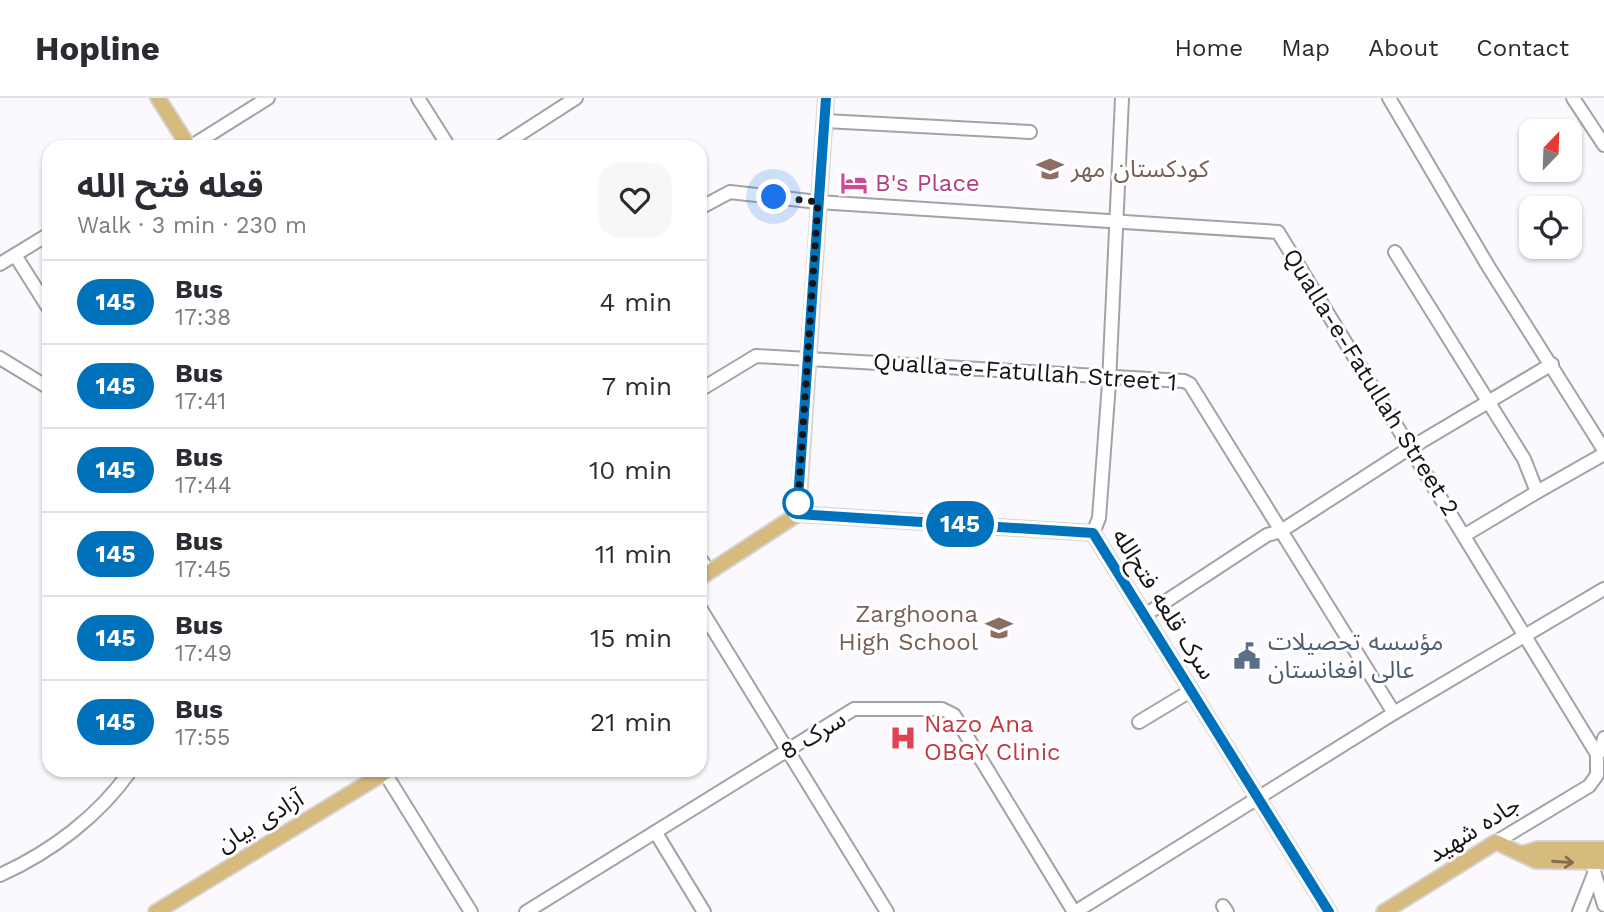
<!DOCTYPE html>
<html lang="en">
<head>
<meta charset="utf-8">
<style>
	body { margin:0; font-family:"Work Sans","Noto Sans Arabic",sans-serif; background:#f7f7f7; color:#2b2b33; height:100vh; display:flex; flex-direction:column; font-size:26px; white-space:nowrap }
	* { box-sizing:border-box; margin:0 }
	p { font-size:23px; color:#7c7c81 }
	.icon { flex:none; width:38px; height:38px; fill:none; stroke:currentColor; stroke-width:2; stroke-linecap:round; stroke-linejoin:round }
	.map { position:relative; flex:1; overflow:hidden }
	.details { position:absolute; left:42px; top:42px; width:665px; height:637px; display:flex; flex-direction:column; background:#fff; border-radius:21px; box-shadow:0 2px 5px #0004 }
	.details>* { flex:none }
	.badge { padding:0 14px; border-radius:23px; font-size:24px; line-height:46px }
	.needle { width:46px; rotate:23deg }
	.tools { position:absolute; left:1519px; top:21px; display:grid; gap:14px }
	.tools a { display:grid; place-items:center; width:63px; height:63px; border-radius:14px; background:#fff; box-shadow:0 2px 5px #0004; font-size:35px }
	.you { position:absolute; width:35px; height:35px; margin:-18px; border:5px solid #fff; border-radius:50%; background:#1a73e8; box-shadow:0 0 0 10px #1a73e833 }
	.map>.badge { position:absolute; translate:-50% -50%; box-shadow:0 0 0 4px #fff }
	.round { display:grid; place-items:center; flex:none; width:74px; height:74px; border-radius:21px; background:#f7f7f7 }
	.overview { display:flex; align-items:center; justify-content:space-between; height:119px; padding:0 35px }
	h1 { font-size:33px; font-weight:700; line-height:52px }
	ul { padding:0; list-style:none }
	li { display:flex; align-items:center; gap:21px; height:84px; padding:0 35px; border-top:2px solid #e1e1e2 }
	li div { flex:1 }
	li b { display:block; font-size:26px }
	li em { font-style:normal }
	li .badge { min-width:77px; font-weight:700; text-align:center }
	header { display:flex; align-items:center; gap:42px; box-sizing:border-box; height:98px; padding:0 35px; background:#fff; border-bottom:2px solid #e1e1e2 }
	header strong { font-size:33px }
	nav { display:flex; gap:38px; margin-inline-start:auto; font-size:24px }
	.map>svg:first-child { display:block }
</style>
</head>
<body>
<header>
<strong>Hopline</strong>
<nav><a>Home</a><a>Map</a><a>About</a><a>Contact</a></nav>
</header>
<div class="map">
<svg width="1604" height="814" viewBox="0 0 1604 814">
	<rect width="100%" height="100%" fill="#fbf9fd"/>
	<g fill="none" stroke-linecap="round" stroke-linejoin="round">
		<defs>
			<g id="minor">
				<polyline points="418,0 449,49"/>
				<polyline points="1389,0 1488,168 1604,352"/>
				<polyline points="1573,0 1604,47"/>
				<polyline points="825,23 1030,34"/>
				<polyline points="190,49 268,0"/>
				<polyline points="500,49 576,0"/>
				<polyline points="700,110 730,94 818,104 1278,134 1597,656 1597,677 1589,688 1496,744"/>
				<polyline points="1395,154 1524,361 1537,394 1465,437"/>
				<polyline points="15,157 49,211"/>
				<polyline points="0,166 49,136"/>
				<polyline points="0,260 49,290"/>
				<polyline points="700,292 756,258 1184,283 1190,286 1394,615"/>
				<polyline points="1537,394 1604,356"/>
				<polyline points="1093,435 1099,420 1109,285 1122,0"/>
				<polyline points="700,460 709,474"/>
				<polyline points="700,510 887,814"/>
				<polyline points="1145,517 1267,437 1281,433 1402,355 1552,266"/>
				<polyline points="1139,624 1192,592"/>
				<polyline points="1597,656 1601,653 1604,640"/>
				<polyline points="383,672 471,814"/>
				<polyline points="656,735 704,814"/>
				<polyline points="1592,766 1604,807"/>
				<path d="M 0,777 C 51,754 99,718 131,672"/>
				<polyline points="1223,808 1227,814"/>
				<polyline points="526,814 854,611 942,611 954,617 1074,814"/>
				<polyline points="1075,814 1394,615 1604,491"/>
				<polyline points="1579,814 1594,776"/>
			</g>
			<g id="major">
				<polyline points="158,0 189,49"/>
				<polyline points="798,416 1093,435 1329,814"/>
				<polyline points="798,416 826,0"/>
				<polyline points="700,480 798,416"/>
				<polyline points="1524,755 1538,751 1604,751"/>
				<polyline points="156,814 389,672"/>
				<polyline points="1384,814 1496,744 1536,763 1604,764"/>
			</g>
		</defs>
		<use href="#minor" stroke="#a4a2a6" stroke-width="16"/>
		<use href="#major" stroke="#d5d5d5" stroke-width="18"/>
		<use href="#minor" stroke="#fff" stroke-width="12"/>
		<use href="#major" stroke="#d6ba7e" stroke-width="14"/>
	</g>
	<defs><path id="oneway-shaft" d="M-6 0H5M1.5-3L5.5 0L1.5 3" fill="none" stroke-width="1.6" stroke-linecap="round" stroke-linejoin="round" transform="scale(1.75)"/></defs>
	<use stroke="#7f6f4f" href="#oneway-shaft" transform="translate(1563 764) rotate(4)"/>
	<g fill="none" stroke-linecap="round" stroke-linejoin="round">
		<defs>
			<polyline id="line" points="826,0 797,416 1093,435 1329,814"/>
		</defs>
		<use href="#line" stroke="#fff" stroke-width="16"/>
		<use href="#line" stroke="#0072bc" stroke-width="10"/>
		<polyline stroke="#151416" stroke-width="7" stroke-dasharray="0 12.6" points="774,99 818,104 798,405"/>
	</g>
	<defs>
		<symbol id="school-bare" viewBox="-9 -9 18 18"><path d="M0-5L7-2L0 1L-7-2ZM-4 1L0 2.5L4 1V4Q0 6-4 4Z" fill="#8d6e63" stroke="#fff" stroke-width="2.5" paint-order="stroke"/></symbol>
		<symbol id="hotel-bare" viewBox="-9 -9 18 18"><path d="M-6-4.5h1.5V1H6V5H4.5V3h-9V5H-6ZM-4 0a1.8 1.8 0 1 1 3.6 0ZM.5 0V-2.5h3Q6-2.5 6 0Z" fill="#d1479c" stroke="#fff" stroke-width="2.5" paint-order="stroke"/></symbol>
		<symbol id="civic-bare" viewBox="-9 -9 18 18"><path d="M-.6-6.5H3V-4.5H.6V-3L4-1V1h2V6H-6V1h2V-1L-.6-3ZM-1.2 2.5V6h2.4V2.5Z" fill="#5c6f8a" stroke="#fff" stroke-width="2.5" paint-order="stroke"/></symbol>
		<symbol id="hospital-bare" viewBox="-9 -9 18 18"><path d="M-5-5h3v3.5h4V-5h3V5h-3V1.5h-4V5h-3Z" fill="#e0444e" stroke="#fff" stroke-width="2.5" paint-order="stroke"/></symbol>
	</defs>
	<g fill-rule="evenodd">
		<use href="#school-bare" x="1031" y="52" width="38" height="38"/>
		<use href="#hotel-bare" x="835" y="66" width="38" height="38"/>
		<use href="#school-bare" x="980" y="511" width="38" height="38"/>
		<use href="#civic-bare" x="1228" y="539" width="38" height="38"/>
		<use href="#hospital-bare" x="884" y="621" width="38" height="38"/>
	</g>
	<circle fill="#fff" stroke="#0072bc" stroke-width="3.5" cx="798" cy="405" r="14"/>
	<g text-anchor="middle" stroke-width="6" stroke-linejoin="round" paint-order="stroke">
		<g font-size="24" fill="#785e54" stroke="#fff" text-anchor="start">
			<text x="1071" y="79">کودکستان مهر</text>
			<text x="978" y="524" text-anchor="end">Zarghoona<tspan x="978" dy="28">High School</tspan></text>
		</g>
		<g font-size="24" fill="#b23c85" stroke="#fff" text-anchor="start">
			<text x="875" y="93">B's Place</text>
		</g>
		<g font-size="24" fill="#151416" stroke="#fff">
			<text transform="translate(1025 274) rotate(4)" y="8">Qualla-e-Fatullah Street 1</text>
			<text transform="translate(1371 284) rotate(58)" y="8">Qualla-e-Fatullah Street 2</text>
			<text transform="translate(1164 506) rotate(58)" y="8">سرک قلعه فتح‌الله</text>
			<text transform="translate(813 637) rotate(-31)" y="8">سرک 8</text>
			<text transform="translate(260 723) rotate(-31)" y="8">آزادی بیان</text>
			<text transform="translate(1474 731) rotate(-32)" y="8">جاده شهید</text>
		</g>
		<g font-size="24" fill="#4e5e75" stroke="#fff" text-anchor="start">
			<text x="1268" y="552">مؤسسه تحصیلات<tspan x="1268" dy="28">عالی افغانستان</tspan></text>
		</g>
		<g font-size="24" fill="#be3a42" stroke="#fff" text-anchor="start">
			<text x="924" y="634">Nazo Ana<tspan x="924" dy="28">OBGY Clinic</tspan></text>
		</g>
	</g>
</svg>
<div class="tools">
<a><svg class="needle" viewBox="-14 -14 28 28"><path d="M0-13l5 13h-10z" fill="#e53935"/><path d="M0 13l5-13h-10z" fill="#7c7c81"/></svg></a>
<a><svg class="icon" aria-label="locate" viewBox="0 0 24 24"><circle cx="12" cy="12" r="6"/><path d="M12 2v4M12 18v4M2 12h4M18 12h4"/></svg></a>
</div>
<div class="you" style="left:774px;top:99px"></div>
<b class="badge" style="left:960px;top:426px;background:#0072bc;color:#fff">145</b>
<section class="details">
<div class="overview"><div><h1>قعله فتح الله</h1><p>Walk · 3 min · 230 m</p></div><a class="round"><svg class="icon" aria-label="heart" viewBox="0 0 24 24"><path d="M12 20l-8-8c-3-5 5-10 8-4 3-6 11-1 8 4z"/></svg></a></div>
<ul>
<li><span class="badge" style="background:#0072bc;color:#fff">145</span><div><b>Bus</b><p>17:38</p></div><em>4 min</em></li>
<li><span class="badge" style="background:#0072bc;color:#fff">145</span><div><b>Bus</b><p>17:41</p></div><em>7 min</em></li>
<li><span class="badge" style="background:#0072bc;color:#fff">145</span><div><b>Bus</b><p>17:44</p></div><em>10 min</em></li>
<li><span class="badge" style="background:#0072bc;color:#fff">145</span><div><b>Bus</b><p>17:45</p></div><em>11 min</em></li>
<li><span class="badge" style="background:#0072bc;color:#fff">145</span><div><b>Bus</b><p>17:49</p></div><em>15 min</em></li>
<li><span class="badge" style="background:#0072bc;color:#fff">145</span><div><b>Bus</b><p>17:55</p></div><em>21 min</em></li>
</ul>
</section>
</div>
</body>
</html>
